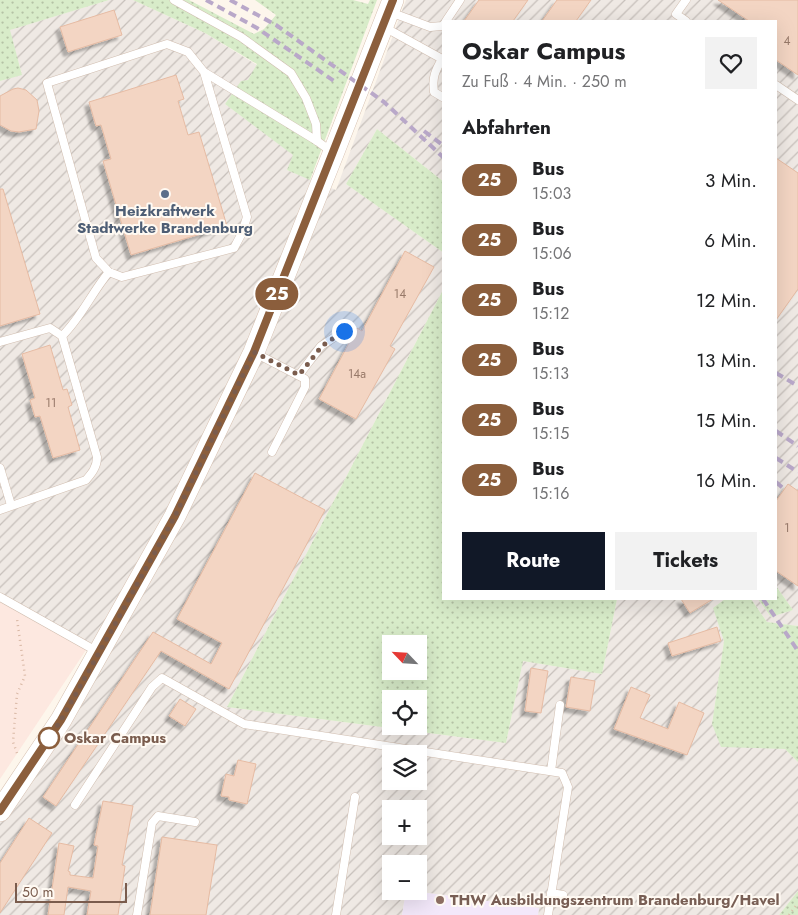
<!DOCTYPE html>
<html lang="de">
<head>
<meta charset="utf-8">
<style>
	body { margin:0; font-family:Jost,sans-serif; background:#f2f2f2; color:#202124; height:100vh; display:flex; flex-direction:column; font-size:19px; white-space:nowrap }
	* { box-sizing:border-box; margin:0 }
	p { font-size:16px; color:#757577 }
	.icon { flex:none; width:28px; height:28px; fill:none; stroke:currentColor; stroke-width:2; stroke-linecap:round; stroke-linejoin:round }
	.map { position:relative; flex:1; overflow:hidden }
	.sheet { position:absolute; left:442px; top:20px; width:335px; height:580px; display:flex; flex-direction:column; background:#fff; border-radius:0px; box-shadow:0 5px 20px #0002 }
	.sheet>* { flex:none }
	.badge { padding:0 10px; border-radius:16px; font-size:18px; line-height:32px }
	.needle { width:32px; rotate:295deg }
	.tools { position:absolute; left:382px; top:635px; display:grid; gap:10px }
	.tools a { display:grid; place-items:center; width:45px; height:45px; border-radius:0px; background:#fff; box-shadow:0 5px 20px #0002; font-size:25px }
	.scale { position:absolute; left:15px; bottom:12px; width:112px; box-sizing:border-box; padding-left:5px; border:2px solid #7a5c4d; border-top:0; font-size:14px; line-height:18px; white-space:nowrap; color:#7a5c4d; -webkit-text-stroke:4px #fffaf3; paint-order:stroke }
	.you { position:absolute; width:25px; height:25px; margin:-12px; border:4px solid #fff; border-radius:50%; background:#1a73e8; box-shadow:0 0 0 8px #1a73e833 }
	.map>.badge { position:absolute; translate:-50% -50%; box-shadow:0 0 0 2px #fff }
	h2 { padding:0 20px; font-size:19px; line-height:45px }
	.round { display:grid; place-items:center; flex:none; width:52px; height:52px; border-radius:0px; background:#f2f2f2 }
	.headline { display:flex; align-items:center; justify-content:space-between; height:85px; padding:0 20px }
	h1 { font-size:24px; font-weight:700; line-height:38px }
	.action { display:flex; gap:10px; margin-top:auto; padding:10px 20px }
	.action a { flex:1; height:58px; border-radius:0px; background:#111827; color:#fff; font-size:20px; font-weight:700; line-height:58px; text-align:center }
	.action a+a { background:#f2f2f2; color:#202124 }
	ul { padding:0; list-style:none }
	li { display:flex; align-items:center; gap:15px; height:60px; padding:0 20px }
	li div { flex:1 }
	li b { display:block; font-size:19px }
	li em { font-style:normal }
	li .badge { min-width:55px; font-weight:700; text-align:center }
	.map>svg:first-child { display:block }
</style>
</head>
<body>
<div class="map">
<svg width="798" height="915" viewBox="0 0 798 915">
	<defs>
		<pattern id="industrial-furrows" width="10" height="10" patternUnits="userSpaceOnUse" patternTransform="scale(1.25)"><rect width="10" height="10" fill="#efe9e4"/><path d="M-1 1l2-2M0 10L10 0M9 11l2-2" fill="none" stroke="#c7c0bb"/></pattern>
		<pattern id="grass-dots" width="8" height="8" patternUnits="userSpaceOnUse" patternTransform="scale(1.25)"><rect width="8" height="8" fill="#d8ecc9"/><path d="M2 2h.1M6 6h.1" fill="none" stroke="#b4c2a5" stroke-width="1.8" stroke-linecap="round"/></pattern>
		<filter id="shadow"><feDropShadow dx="-4.5" dy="4.5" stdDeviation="1" flood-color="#0004"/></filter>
	</defs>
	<rect width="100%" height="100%" fill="#fdf6ec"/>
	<polygon fill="#fde8e0" points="0,596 88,647 0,779"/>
	<path fill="url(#industrial-furrows)" fill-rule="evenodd" d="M 109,0 L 133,0 L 205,33 L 257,65 L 248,80 L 241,82 L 225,104 L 294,155 L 287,170 L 336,190 L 406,0 L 798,0 L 798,626 L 767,622 L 751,599 L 758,599 L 771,617 L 793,610 L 776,586 L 776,21 L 444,21 L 444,182 L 377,129 L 346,184 L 444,253 L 444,288 L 227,707 L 506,743 L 523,661 L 602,674 L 617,599 L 725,599 L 714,608 L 724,641 L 712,724 L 785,749 L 798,762 L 798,891 L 779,915 L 538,915 L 539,908 L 413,891 L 419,891 L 419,864 L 391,864 L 391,891 L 406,891 L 402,915 L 0,915 L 0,821 L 99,653 L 0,596 L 0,81 L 22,74 L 9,30 ZM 391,754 L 419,754 L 419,781 L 391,781 ZM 391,809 L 419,809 L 419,836 L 391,836 Z"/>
	<polygon fill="#f3e8fa" points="406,891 413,891 539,908 538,915 402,915"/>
	<g fill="url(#grass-dots)" fill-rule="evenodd">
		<polygon points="0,0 109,0 10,30 22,75 0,81"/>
		<polygon points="133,0 189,0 254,34 264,29 276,15 255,0 353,0 368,4 370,0 377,0 310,180 287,170 293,155 225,104 241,81 248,80 257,64 205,33"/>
		<polygon points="377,129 444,182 444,253 346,184"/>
		<path d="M 444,288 L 444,599 L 617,599 L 602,674 L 523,661 L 506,743 L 227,707 ZM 391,644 L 419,644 L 419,671 L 391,671 ZM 391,699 L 419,699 L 419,726 L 391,726 Z"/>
		<polygon points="776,586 793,610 771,617 758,599 776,599"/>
		<polygon points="725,599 751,599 767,622 798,626 798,762 785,749 721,747 712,724 724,641 713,608"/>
		<polygon points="798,891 798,915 779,915"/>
	</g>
	<g fill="#f3d5c3" stroke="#e6bba3" filter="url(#shadow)">
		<polygon points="479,0 528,0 513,21 464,21"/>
		<polygon points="557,0 591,0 576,21 542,21"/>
		<polygon points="718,0 798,0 798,75 776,60 776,21 749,21"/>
		<polygon points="114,10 122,35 68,52 60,27"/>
		<polygon points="176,75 184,99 178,101 188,135 199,132 227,226 131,255 103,161 111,159 101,125 96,126 89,102"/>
		<polygon points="18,88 26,90 37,100 39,111 36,129 19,132 11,131 0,125 0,96 13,89"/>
		<polygon points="776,158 798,173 798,289 776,320"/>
		<polygon points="0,189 3,189 40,314 0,326"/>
		<polygon points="405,251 434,267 390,346 395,349 356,419 319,399 357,328 362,331"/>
		<polygon points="50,345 63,390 67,389 72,405 68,407 80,450 53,458 40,416 35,417 30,400 35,398 22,354"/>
		<polygon points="255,473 325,510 229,689 161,651 56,806 43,797 153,632 211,664 222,643 177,619"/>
		<polygon points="788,484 798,491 798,586 776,571 776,501"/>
		<polygon points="681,599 713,599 690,613"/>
		<polygon points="717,627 721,641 672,656 668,643"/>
		<polygon points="531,668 548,671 541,713 525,711"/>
		<polygon points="571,677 595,681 590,711 566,707"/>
		<polygon points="631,687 650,695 640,718 668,729 679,702 704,713 687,755 614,729"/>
		<polygon points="180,699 196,709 185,726 169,716"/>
		<polygon points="238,760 256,764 247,804 229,800 229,797 221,796 226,774 234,776"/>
		<polygon points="103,801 133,806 122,865 125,866 118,915 87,915 91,891 68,887 64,915 48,915 59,843 74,846 68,871 70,872 70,875 93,878 98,846 94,845"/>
		<polygon points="29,818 52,833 0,913 0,863"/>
		<polygon points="162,837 217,845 206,915 150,915"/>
	</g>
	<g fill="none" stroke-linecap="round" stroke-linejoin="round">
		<defs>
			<g id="lane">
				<polyline points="174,0 241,37 291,73 306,98 316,124 317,141"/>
				<polyline points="686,0 676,14 686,21"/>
				<polyline points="390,12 430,27 442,26 444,24"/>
				<polyline points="446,21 460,0"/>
				<polyline points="384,27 444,60"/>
				<path d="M 442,59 C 435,71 432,78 434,92 L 444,98"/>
				<polyline points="204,72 247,217 242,233 234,248 122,277 109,272 96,258 47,83 167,44 188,52 204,72 317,141 332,152"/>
				<polyline points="776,85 798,100"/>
				<path d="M 62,336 C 81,318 92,292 109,272"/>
				<path d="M 0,342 L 50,328 L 62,336 L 97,457 C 97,467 92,473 86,480 L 0,510"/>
				<polyline points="255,353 305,379 305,387 272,452"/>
				<polyline points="299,375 321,346 344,331"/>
				<polyline points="0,468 11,505"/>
				<polyline points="0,597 98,652"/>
				<polyline points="551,771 560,705"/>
				<polyline points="75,805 152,687 162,678 244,724 562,773 568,787 548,915"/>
				<polyline points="551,893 563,895"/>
				<polyline points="137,915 152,823 158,816 195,822"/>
				<polyline points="336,915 355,797"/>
			</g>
			<polyline id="secondary" points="0,811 61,720 175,516 254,352 333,154 393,0"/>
		</defs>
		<use href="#lane" stroke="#d1beb0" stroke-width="9"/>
		<use href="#secondary" stroke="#d6c0b0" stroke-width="22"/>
		<g stroke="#d9b8a5" stroke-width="2.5" stroke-dasharray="1 4" stroke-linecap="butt">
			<polyline points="17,753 13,742 17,694 25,676 17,619"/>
			<polyline points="789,915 798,903"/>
		</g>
		<use href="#lane" stroke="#fff" stroke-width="8"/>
		<use href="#secondary" stroke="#fff" stroke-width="21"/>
		<g stroke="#b9a8c9" stroke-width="4" stroke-dasharray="8 5" stroke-linecap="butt">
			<polyline points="206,0 257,28 334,81"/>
			<polyline points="230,0 276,25 384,102 444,158"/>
			<polyline points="424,131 444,146"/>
			<polyline points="776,373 798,386"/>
			<polyline points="776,431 798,446"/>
			<polyline points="776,458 798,472"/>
			<polyline points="776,482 784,489"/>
			<polyline points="763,599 798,651"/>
		</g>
	</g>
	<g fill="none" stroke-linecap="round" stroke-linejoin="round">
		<defs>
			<polyline id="line" points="0,811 61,720 175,516 254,352 393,0"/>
		</defs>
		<use href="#line" stroke="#fff" stroke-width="11"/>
		<use href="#line" stroke="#8b5e3c" stroke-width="8"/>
		<polyline stroke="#7a5c4d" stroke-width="5" stroke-dasharray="0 9" points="49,738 46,743 61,720 99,653 175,516 254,352 299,375 322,346 344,331"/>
	</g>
	<circle fill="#5c6f8a" stroke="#fffaf3" stroke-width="2" cx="165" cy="194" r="5"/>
	<circle fill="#fff" stroke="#8b5e3c" stroke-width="2.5" cx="49" cy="738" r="10"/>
	<circle fill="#8d6e63" stroke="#fffaf3" stroke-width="2" cx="440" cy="900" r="5"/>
	<g text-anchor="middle" stroke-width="4" stroke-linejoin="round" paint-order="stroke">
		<g font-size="12" fill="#987a6a">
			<text x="787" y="45">4</text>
			<text x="400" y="298">14</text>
			<text x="357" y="378">14a</text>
			<text x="51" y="407">11</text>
			<text x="787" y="532">1</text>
		</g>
		<g font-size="15" font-weight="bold" fill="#4e5e75" stroke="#fffaf3">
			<text x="165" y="216">Heizkraftwerk<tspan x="165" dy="17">Stadtwerke Brandenburg</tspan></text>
		</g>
		<g font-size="15" font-weight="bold" fill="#7a5c4d" stroke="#fffaf3" text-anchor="start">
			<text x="64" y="743">Oskar Campus</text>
		</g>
		<g font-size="15" font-weight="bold" fill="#785e54" stroke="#fffaf3" text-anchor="start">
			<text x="450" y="905">THW Ausbildungszentrum Brandenburg/Havel</text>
		</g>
	</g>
</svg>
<div class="tools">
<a><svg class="needle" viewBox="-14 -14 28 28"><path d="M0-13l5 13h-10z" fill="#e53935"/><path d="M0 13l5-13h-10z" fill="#757577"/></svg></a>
<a><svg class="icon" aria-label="locate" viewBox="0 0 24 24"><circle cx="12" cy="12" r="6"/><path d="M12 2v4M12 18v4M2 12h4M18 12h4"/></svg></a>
<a><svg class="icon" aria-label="layers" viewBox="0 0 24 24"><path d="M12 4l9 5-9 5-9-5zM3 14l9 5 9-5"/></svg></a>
<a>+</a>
<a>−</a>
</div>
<div class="scale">50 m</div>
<div class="you" style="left:344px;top:331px"></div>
<b class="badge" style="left:277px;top:294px;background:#8b5e3c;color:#fff">25</b>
<section class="sheet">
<div class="headline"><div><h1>Oskar Campus</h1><p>Zu Fuß · 4 Min. · 250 m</p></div><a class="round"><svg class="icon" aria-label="heart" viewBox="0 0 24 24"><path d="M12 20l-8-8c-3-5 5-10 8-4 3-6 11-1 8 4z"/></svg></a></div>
<h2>Abfahrten</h2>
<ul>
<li><span class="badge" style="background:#8b5e3c;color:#fff">25</span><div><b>Bus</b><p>15:03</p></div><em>3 Min.</em></li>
<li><span class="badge" style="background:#8b5e3c;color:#fff">25</span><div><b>Bus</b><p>15:06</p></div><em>6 Min.</em></li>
<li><span class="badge" style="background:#8b5e3c;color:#fff">25</span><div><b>Bus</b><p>15:12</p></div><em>12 Min.</em></li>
<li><span class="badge" style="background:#8b5e3c;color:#fff">25</span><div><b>Bus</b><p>15:13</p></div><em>13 Min.</em></li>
<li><span class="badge" style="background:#8b5e3c;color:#fff">25</span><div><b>Bus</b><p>15:15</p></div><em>15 Min.</em></li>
<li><span class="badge" style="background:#8b5e3c;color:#fff">25</span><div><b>Bus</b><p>15:16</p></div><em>16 Min.</em></li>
</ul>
<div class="action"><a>Route</a><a>Tickets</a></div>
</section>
</div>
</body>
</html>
